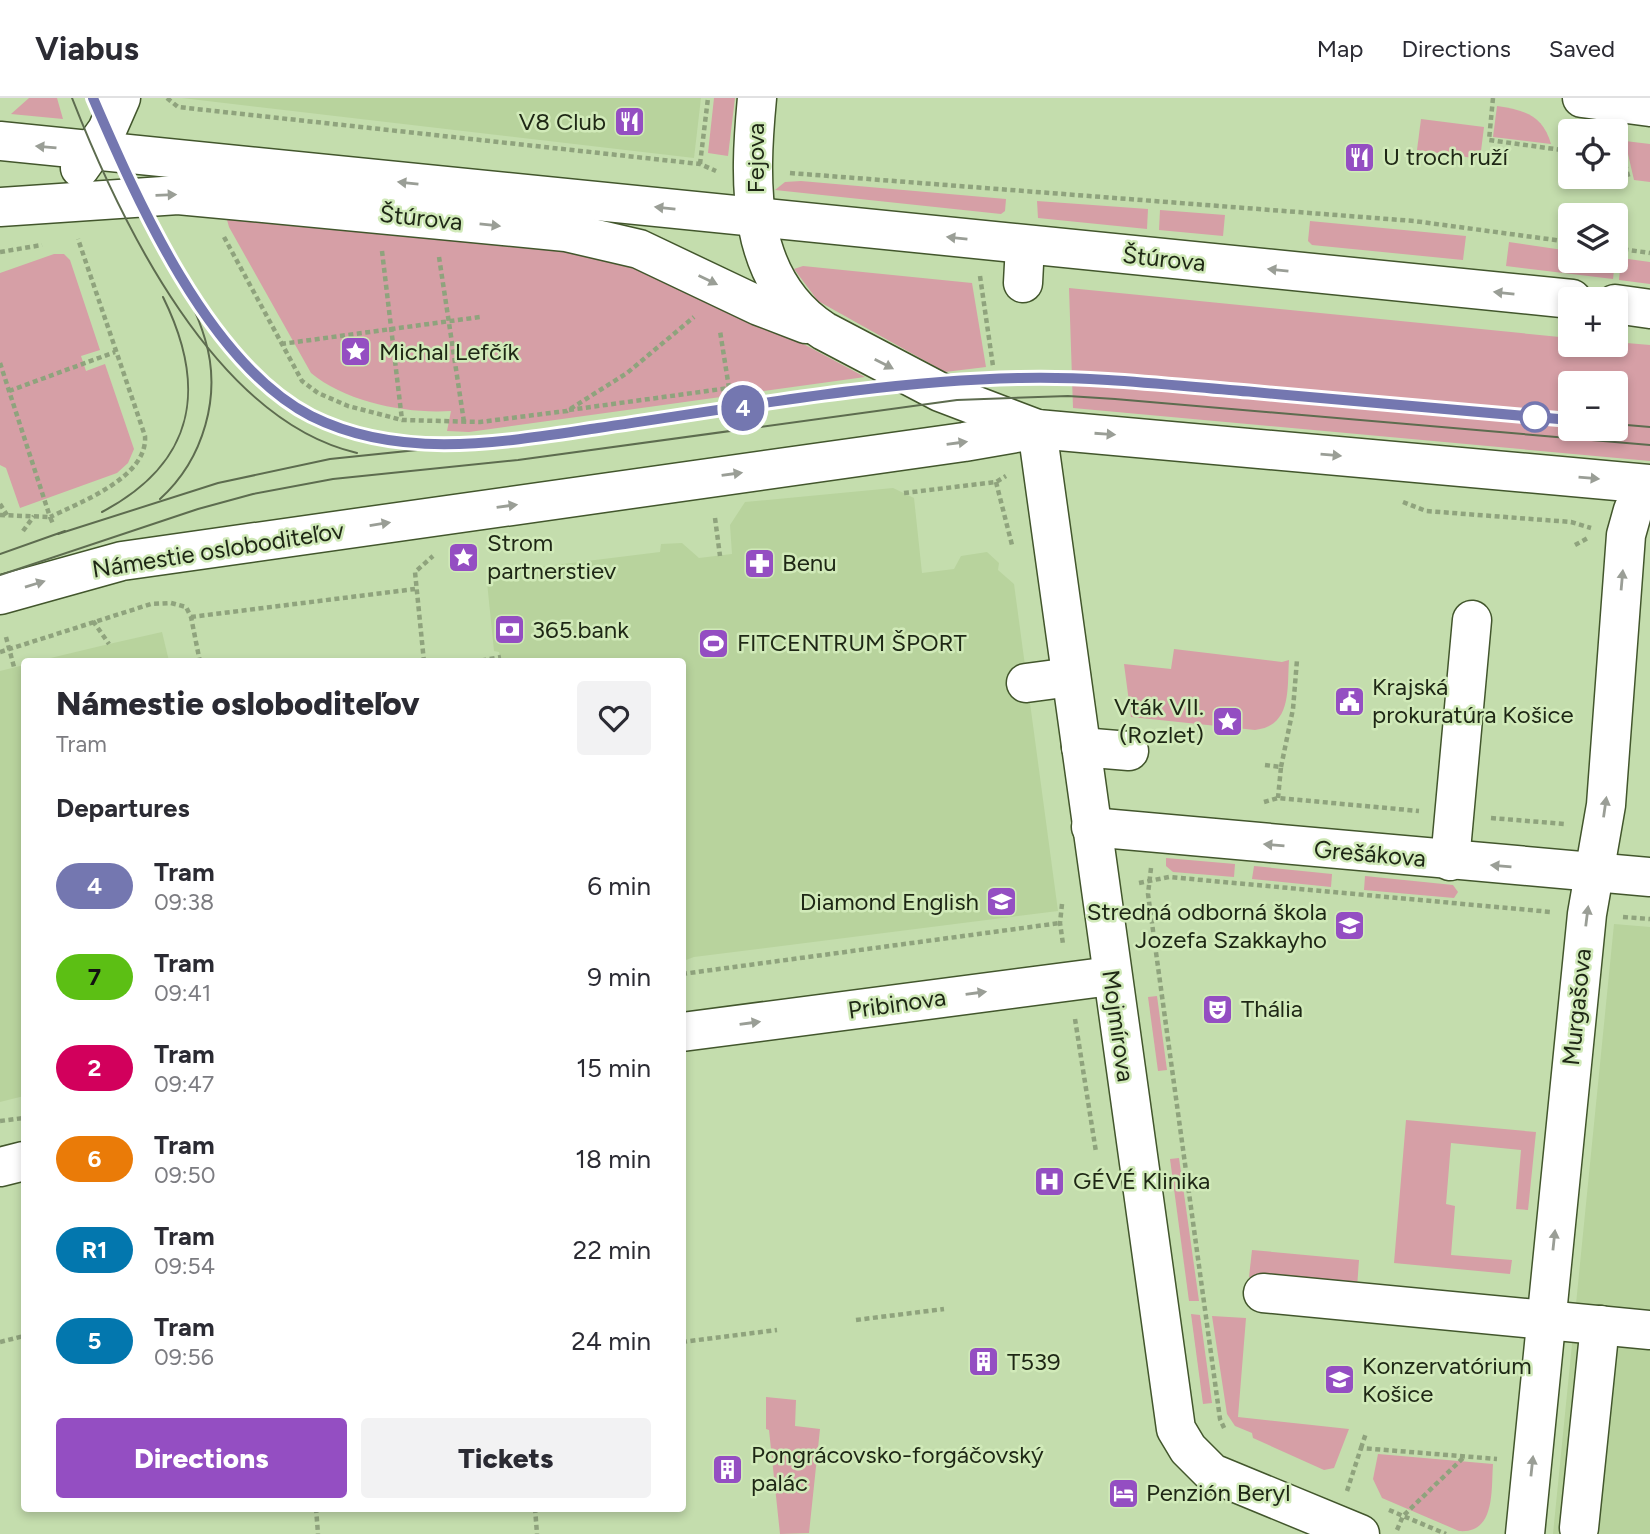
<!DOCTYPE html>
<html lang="en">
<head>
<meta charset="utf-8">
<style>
	body { margin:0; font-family:Figtree,sans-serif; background:#f2f2f3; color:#2b2b33; height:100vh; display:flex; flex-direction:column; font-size:26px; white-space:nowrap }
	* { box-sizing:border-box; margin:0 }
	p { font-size:23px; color:#7c7c81 }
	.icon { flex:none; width:38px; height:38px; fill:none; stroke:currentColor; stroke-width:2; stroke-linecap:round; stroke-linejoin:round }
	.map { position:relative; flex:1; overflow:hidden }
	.sheet { position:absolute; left:21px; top:560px; width:665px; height:854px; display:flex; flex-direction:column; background:#fff; border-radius:7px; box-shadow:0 4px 10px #0003 }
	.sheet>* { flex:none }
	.badge { padding:0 14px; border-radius:23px; font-size:24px; line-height:46px }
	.fabs { position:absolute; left:1558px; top:21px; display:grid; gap:14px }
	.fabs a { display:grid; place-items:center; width:70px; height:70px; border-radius:7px; background:#fff; box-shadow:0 4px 10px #0003; font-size:35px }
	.map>.badge { position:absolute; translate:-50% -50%; box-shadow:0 0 0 4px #fff }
	h2 { padding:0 35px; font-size:26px; line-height:63px }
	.round { display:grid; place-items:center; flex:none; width:74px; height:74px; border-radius:7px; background:#f2f2f3 }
	.overview { display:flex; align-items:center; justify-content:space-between; height:119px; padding:0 35px }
	h1 { font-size:33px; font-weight:800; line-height:52px }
	.action { display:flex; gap:14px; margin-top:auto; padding:14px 35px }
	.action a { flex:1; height:80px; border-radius:7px; background:#944ec2; color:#fff; font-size:28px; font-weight:800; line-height:80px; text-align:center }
	.action a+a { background:#f2f2f3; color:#2b2b33 }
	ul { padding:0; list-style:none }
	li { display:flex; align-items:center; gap:21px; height:91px; padding:0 35px }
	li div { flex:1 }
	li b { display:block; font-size:26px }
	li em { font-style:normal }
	li .badge { min-width:77px; font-weight:700; text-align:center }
	header { display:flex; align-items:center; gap:42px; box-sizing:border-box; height:98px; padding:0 35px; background:#fff; border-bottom:2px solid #e1e1e2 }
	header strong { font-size:33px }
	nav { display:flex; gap:38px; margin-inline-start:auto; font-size:24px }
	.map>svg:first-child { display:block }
</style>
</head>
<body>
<header>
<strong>Viabus</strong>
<nav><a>Map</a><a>Directions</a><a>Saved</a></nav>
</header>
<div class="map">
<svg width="1650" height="1436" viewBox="0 0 1650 1436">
	<rect width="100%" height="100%" fill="#c4ddad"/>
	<g fill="#b8d39d">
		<polygon points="182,0 701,0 694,60"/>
		<polygon points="893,390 914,400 922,475 954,471 961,458 987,454 999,465 998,472 1014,486 1058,813 694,859 683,863 682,564 501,563 499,554 494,553 487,484 497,474 660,454 661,446 682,445 699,460 732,456 730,427 745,404"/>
		<polygon points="162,534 169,563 38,563 109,546"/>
		<polygon points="24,567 24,998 0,1004 0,573"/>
		<polygon points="1614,826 1650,829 1650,1436 1553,1436"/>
	</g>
	<g fill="#d69fa6" fill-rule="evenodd">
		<polygon points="29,0 57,0 63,21 11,16"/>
		<polygon points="714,0 735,0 728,58 708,55"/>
		<path d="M 1497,8 C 1524,12 1543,17 1551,46 L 1493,39 Z"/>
		<polygon points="1421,21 1484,29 1480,61 1417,52"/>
		<polygon points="1625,43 1650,46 1650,84 1634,82"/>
		<polygon points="801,83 1006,101 1005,113 1001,116 775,92 785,84"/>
		<polygon points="1037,103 1148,111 1147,131 1038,120"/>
		<path d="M 224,111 L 604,153 L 727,205 L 865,279 L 469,334 L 447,333 L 451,313 C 406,316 346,304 311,275 L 229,129 Z"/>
		<polygon points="1160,112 1225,117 1223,138 1159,132"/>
		<polygon points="1310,123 1466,138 1463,162 1312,147 1308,143"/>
		<polygon points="1509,144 1570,153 1570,163 1615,163 1613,181 1506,168"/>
		<polygon points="54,156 64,156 70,162 100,252 81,258 86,273 105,266 134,351 128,365 117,375 20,410 6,370 0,367 0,175"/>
		<polygon points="1621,160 1650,164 1650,186 1619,182"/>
		<polygon points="803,168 972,185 986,269 945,274 818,203 794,171"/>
		<path d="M 1069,190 L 1570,240 L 1570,247 L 1615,247 L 1615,244 L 1650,247 L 1650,363 L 1073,310 ZM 1570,285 L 1615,285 L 1615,331 L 1570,331 Z"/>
		<path d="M 1174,551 L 1282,564 L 1289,562 C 1287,591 1292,628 1255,632 L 1131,619 L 1124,566 L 1171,571 Z"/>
		<polygon points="1166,760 1235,766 1234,779 1173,774 1166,768"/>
		<polygon points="1254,768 1332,776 1331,789 1252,781"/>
		<polygon points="1365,778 1453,787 1458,794 1454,800 1364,792"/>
		<polygon points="1157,898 1167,972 1158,973 1148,899"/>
		<polygon points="1406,1022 1536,1034 1528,1112 1516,1111 1521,1052 1451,1045 1446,1106 1455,1108 1451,1157 1512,1162 1510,1176 1394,1165"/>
		<polygon points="1179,1060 1199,1203 1189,1203 1170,1061"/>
		<polygon points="1252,1152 1359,1162 1357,1190 1249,1179"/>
		<polygon points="1191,1216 1200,1217 1212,1305 1203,1306"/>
		<polygon points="1212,1218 1246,1220 1238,1319 1349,1331 1334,1370 1324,1372 1253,1340 1252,1335 1235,1328 1227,1316"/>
		<polygon points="766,1299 796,1302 795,1328 820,1331 809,1435 780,1436 769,1332 766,1331"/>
		<path d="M 1378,1356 L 1493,1366 C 1491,1391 1496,1436 1459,1433 L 1382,1400 L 1373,1381 Z"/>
	</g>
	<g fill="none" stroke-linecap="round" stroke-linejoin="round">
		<defs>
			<g id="minor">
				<path d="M 757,0 C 749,84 745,182 824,233 L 940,294 L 1037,331 L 1650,386"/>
				<polyline points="1582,0 1650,9"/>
				<polyline points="0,43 1572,201"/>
				<polyline points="80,70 107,32 121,0"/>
				<polyline points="0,109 178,97 566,134 639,151 759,208 806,226"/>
				<polyline points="1023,185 1025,147"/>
				<polyline points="1615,206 1650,211"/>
				<polyline points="1037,331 1176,1331 1188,1351 1212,1375 1360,1436"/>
				<polyline points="0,497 122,463 964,344 1033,332"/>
				<polyline points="1026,585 1071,579"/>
				<polyline points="1081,649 1129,653"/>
				<polyline points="1091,729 1650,779"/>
				<polyline points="1450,763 1472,522"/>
				<polyline points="682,934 1111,878"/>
				<polyline points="0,1069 24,1063"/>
				<polyline points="1263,1195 1650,1232"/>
				<polyline points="1579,1430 1600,1227"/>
				<polyline points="1525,1436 1587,816 1606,707 1626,437 1633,412 1650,391"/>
			</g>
		</defs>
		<use href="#minor" stroke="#42562c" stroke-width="41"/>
		<g stroke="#8fa37d" stroke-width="4.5" stroke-dasharray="5 3.5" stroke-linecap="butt">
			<polyline points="167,0 178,9 700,66 716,73"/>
			<polyline points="1493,0 1489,42 1569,53"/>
			<polyline points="1619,41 1629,82"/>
			<polyline points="700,66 708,0"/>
			<polyline points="790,75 1414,123 1570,144"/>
			<polyline points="224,139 302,283 318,295 348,308 402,322 480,324 558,314 567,313 627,275 694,219"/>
			<polyline points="1615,150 1650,155"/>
			<polyline points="382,153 402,322"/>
			<polyline points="0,154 42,147"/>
			<polyline points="439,159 464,324"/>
			<polyline points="980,178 993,268"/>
			<polyline points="281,246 480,219"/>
			<path d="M 0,265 L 50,419 C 81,404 148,379 145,338 L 78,141"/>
			<polyline points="9,293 115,254"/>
			<polyline points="569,312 729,290 720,233"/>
			<polyline points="996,384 1012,447"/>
			<polyline points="904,395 996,384 1006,378"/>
			<polyline points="1403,404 1426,413 1571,424 1591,430"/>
			<polyline points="0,406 7,417"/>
			<polyline points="0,417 50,419 53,426"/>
			<polyline points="715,420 720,458"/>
			<polyline points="23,433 34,418"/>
			<polyline points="1575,447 1588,440"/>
			<polyline points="191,519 415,491"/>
			<polyline points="93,523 109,546"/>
			<polyline points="6,539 14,569"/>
			<polyline points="0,554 151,506 171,505 186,509 191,519 200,564"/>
			<polyline points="424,564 415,474 433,458"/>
			<polyline points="473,564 501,559"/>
			<polyline points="1265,667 1281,669 1278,700"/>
			<polyline points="1281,669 1293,611 1297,562"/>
			<polyline points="1264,704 1278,700 1419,713"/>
			<polyline points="1491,720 1565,726"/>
			<polyline points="1151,770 1148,796 1220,1321 1225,1332"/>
			<polyline points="1139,785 1169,779 1551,814"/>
			<polyline points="1062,806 1060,825 1063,846"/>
			<polyline points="1623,819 1650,821"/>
			<polyline points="682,876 1060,825"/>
			<polyline points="1075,921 1096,1054"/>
			<polyline points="0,1023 24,1020"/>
			<polyline points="856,1222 944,1211"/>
			<polyline points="0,1244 24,1238"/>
			<polyline points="682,1244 777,1232"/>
			<polyline points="1361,1350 1366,1335"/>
			<polyline points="1347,1393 1361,1350 1497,1361"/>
			<polyline points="316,1410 318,1436"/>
			<polyline points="535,1410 537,1436"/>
			<polyline points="1389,1412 1446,1436"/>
			<polyline points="1397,1432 1403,1418 1464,1359"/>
		</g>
		<use href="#minor" stroke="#fff" stroke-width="38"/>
		<g stroke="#5d6c4f" stroke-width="2">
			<path d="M 72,0 C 121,125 215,322 357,355"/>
			<path d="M 93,0 C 113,49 138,96 161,144 C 176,175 195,207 205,241 C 222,297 204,361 160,401"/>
			<path d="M 197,202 C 257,287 305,338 415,345"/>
			<polyline points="1615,326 1650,329"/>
			<path d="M 102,414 C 196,364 208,290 163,199"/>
			<polyline points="58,436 218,385 330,361 533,340 954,283 1023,280 1116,283 1570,322"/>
			<polyline points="0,456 65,433"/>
			<polyline points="0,477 198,411 253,396 333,381 518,362 957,302 1068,298 1115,301 1650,347"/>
		</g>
	</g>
	<defs><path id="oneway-solid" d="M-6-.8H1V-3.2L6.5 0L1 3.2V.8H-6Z" transform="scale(1.75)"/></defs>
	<g fill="#9a9e96">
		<use href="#oneway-solid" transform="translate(46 49) rotate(-175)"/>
		<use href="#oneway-solid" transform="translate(408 85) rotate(-174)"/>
		<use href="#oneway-solid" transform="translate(166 97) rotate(-2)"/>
		<use href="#oneway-solid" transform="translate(665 110) rotate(-174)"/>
		<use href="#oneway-solid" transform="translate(490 127) rotate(6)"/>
		<use href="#oneway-solid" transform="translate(957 140) rotate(-174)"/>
		<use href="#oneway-solid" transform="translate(1278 172) rotate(-174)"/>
		<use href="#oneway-solid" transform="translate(708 182) rotate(26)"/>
		<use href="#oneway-solid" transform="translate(1504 195) rotate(-174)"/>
		<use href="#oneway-solid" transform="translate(884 266) rotate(27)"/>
		<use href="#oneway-solid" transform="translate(1105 336) rotate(4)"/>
		<use href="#oneway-solid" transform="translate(957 345) rotate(-8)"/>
		<use href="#oneway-solid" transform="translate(1331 357) rotate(5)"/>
		<use href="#oneway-solid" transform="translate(732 376) rotate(-8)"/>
		<use href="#oneway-solid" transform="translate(1589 380) rotate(5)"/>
		<use href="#oneway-solid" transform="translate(507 408) rotate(-8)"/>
		<use href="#oneway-solid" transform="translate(380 426) rotate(-9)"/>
		<use href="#oneway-solid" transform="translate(1622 482) rotate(-85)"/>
		<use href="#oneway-solid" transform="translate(35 486) rotate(-17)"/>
		<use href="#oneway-solid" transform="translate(1605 709) rotate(-82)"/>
		<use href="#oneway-solid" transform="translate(1274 747) rotate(-175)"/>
		<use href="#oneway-solid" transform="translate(1501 768) rotate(-175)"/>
		<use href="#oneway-solid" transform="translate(1587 818) rotate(-83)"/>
		<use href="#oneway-solid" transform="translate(976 895) rotate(-8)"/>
		<use href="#oneway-solid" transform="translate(750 925) rotate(-8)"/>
		<use href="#oneway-solid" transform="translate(1554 1142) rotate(-84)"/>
		<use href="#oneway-solid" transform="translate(1532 1368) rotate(-84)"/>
	</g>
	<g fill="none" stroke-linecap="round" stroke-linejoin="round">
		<defs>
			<path id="line" d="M 93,0 C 137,102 208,265 311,318 C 401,363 503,344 598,330 C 737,310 879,283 1020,280 C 1098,278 1176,288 1254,294 C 1359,304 1464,313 1570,322"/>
		</defs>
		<use href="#line" stroke="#fff" stroke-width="16"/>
		<use href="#line" stroke="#7477b0" stroke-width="10"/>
	</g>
	<defs>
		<symbol id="restaurant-square" viewBox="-11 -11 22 22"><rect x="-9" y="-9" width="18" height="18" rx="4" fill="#944ec2" stroke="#d1eab9"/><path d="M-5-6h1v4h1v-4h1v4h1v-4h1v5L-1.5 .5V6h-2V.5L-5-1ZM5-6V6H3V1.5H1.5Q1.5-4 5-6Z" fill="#fff"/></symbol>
		<symbol id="sight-square" viewBox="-11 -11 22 22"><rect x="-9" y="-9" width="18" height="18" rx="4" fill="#944ec2" stroke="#d1eab9"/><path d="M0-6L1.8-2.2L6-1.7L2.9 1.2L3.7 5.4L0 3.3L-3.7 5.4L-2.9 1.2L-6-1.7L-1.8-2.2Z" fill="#fff"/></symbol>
		<symbol id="pharmacy-square" viewBox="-11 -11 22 22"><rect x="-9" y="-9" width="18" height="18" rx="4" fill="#944ec2" stroke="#d1eab9"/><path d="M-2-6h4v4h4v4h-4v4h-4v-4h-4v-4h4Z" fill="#fff"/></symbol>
		<symbol id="bank-square" viewBox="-11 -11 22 22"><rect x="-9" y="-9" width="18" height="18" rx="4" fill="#944ec2" stroke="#d1eab9"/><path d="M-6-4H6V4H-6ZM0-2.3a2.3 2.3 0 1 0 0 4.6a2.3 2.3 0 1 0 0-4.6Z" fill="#fff"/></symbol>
		<symbol id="stadium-square" viewBox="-11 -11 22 22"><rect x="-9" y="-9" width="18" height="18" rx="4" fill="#944ec2" stroke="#d1eab9"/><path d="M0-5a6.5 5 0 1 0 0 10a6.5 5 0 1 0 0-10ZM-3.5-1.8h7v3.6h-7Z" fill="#fff"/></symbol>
		<symbol id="civic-square" viewBox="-11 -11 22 22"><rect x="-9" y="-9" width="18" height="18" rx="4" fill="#944ec2" stroke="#d1eab9"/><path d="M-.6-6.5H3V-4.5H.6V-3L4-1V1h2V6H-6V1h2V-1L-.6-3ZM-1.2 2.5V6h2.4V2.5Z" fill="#fff"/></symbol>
		<symbol id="school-square" viewBox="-11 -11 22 22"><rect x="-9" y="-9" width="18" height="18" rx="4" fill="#944ec2" stroke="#d1eab9"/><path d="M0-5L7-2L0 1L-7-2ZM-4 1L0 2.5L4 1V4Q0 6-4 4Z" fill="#fff"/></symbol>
		<symbol id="theatre-square" viewBox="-11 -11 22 22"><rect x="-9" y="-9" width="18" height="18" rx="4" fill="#944ec2" stroke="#d1eab9"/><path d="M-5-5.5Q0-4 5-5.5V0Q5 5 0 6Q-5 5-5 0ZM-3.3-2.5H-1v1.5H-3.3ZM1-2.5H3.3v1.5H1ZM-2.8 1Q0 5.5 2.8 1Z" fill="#fff"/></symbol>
		<symbol id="hospital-square" viewBox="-11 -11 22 22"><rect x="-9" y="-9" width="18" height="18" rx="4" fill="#944ec2" stroke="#d1eab9"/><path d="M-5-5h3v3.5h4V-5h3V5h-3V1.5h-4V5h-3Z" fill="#fff"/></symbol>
		<symbol id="building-square" viewBox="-11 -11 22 22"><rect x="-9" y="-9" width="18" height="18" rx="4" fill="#944ec2" stroke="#d1eab9"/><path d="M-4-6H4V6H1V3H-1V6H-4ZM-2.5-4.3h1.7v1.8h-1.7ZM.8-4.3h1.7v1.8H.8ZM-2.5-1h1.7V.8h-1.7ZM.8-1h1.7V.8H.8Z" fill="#fff"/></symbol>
		<symbol id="hotel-square" viewBox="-11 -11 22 22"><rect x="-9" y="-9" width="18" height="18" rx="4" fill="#944ec2" stroke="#d1eab9"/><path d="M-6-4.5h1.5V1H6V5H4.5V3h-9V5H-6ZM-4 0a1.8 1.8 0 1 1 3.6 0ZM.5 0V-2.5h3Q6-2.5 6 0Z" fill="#fff"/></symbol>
	</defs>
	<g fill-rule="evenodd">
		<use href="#restaurant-square" x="612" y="6" width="35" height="35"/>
		<use href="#restaurant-square" x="1342" y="42" width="35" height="35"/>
		<use href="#sight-square" x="338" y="236" width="35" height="35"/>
		<use href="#sight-square" x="446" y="442" width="35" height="35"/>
		<use href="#pharmacy-square" x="742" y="448" width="35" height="35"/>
		<use href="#bank-square" x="492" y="514" width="35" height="35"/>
		<use href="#stadium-square" x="696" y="528" width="35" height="35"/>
		<use href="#civic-square" x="1332" y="586" width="35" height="35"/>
		<use href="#sight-square" x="1210" y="606" width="35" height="35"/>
		<use href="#school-square" x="984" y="786" width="35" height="35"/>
		<use href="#school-square" x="1332" y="810" width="35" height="35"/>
		<use href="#theatre-square" x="1200" y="894" width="35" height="35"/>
		<use href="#hospital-square" x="1032" y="1066" width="35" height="35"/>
		<use href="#building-square" x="966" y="1246" width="35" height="35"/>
		<use href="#school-square" x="1322" y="1264" width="35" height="35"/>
		<use href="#building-square" x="710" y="1354" width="35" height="35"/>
		<use href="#hotel-square" x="1106" y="1378" width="35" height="35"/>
	</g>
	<circle fill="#fff" stroke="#7477b0" stroke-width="3.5" cx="1535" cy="319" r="14"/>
	<g text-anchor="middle" stroke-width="5" stroke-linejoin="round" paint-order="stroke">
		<g font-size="24" fill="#1e2715" stroke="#d1eab9" text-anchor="start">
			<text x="606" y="32" text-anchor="end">V8 Club</text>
			<text x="1383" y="67">U troch ruží</text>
			<text x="379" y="262">Michal Lefčík</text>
			<text x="487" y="453">Strom<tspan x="487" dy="28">partnerstiev</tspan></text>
			<text x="782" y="473">Benu</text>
			<text x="532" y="540">365.bank</text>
			<text x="737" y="553">FITCENTRUM ŠPORT</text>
			<text x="1372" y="597">Krajská<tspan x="1372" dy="28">prokuratúra Košice</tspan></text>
			<text x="1204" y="617" text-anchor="end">Vták VII.<tspan x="1204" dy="28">(Rozlet)</tspan></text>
			<text x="979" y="812" text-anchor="end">Diamond English</text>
			<text x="1327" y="822" text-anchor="end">Stredná odborná škola<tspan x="1327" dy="28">Jozefa Szakkayho</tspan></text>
			<text x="1241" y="919">Thália</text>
			<text x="1073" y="1091">GÉVÉ Klinika</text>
			<text x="1007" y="1272">T539</text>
			<text x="1362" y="1276">Konzervatórium<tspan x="1362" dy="28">Košice</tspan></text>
			<text x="751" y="1365">Pongrácovsko-forgáčovský<tspan x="751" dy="28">palác</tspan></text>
			<text x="1146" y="1403">Penzión Beryl</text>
		</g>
		<g font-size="24" fill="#1e2715" stroke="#d1eab9">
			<text transform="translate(756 60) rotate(-90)" y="8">Fejova</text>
			<text transform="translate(421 120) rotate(6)" y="8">Štúrova</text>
			<text transform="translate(1164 161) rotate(6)" y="8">Štúrova</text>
			<text transform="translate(218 452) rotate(-9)" y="8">Námestie osloboditeľov</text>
			<text transform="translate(1370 756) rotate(5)" y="8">Grešákova</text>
			<text transform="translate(897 906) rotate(-8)" y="8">Pribinova</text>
			<text transform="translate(1577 909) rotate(-84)" y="8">Murgašova</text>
			<text transform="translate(1118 928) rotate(82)" y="8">Mojmírova</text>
		</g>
	</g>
</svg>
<div class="fabs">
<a><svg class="icon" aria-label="locate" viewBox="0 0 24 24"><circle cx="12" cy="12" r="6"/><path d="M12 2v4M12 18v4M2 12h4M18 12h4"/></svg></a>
<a><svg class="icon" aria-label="layers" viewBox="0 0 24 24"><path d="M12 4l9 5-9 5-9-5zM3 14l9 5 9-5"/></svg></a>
<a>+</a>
<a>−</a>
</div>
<b class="badge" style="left:743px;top:310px;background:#7477b0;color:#fff">4</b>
<section class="sheet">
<div class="overview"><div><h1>Námestie osloboditeľov</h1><p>Tram</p></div><a class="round"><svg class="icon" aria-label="heart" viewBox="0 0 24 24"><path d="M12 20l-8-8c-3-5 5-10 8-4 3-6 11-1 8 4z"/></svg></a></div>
<h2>Departures</h2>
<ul>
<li><span class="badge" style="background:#7477b0;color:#fff">4</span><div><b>Tram</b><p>09:38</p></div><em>6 min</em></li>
<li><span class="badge" style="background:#5cbf14;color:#111">7</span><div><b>Tram</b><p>09:41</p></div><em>9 min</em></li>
<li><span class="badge" style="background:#d2005c;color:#fff">2</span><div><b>Tram</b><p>09:47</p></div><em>15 min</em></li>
<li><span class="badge" style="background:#ea7b08;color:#fff">6</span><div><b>Tram</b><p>09:50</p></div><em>18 min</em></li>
<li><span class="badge" style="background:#0377ae;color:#fff">R1</span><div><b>Tram</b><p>09:54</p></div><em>22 min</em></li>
<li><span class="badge" style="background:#0377ae;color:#fff">5</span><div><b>Tram</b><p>09:56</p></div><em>24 min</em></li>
</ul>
<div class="action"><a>Directions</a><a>Tickets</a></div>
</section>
</div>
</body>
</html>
